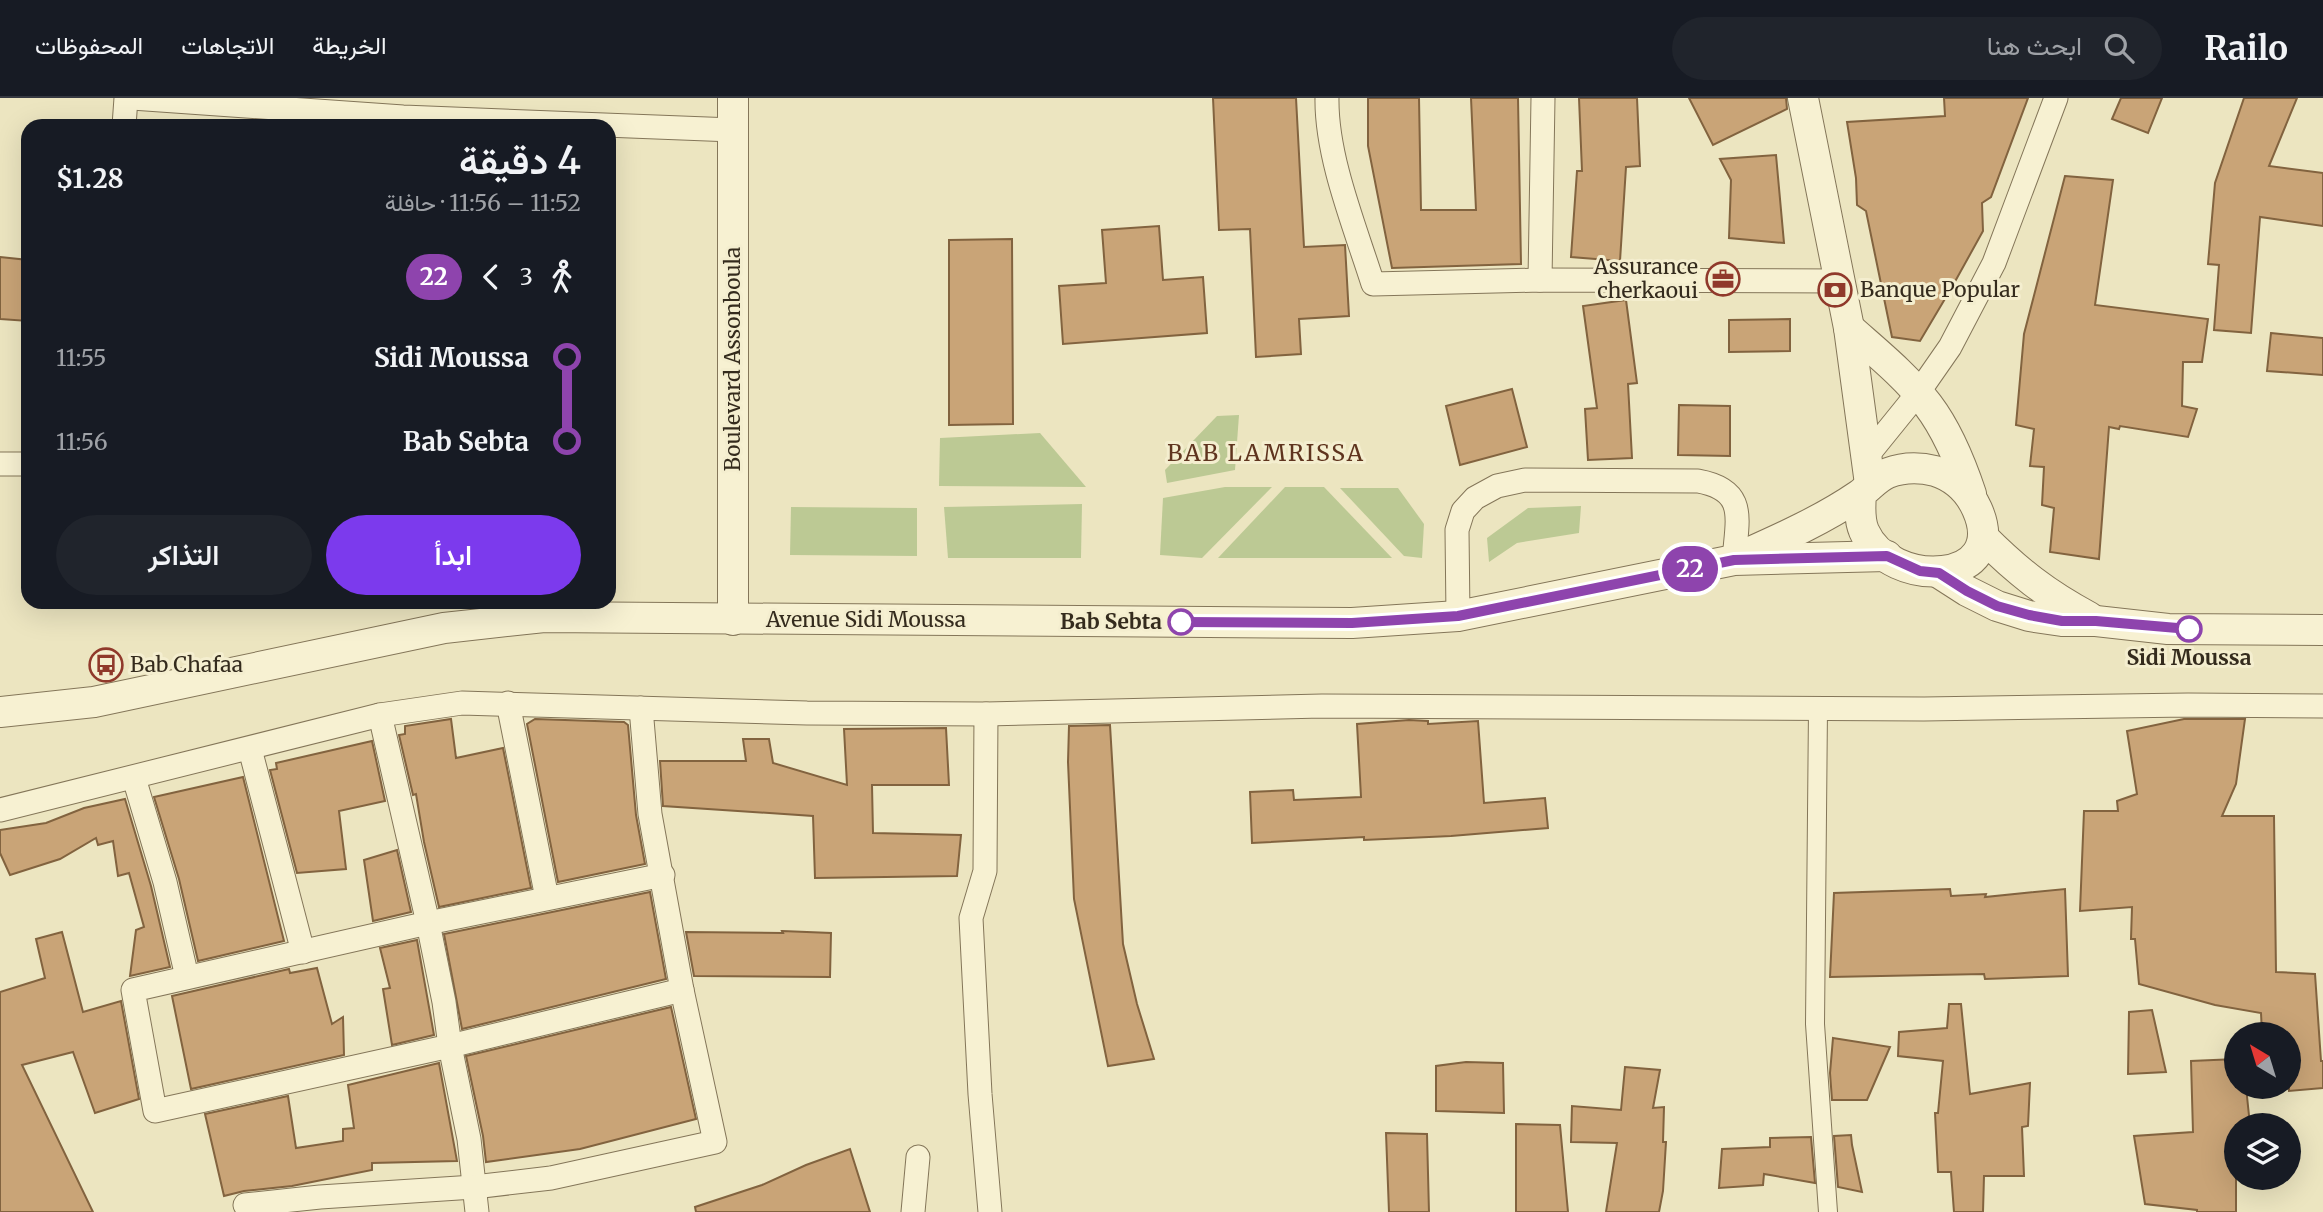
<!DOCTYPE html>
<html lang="ar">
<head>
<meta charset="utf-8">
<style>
	body { margin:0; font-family:Merriweather,Vazirmatn,serif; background:#20242c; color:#f1f3f6; direction:rtl; height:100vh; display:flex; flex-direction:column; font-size:26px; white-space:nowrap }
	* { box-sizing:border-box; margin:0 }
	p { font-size:23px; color:#9ea1a6 }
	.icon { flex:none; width:38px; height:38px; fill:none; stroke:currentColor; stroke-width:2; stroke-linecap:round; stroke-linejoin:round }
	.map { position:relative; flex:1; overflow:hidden; direction:ltr }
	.panel { position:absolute; left:21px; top:21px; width:595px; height:490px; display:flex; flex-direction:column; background:#171b24; border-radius:21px; box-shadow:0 7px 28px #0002; direction:rtl }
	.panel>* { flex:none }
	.badge { padding:0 14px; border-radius:23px; font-size:24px; line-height:46px }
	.needle { width:46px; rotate:322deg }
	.controls { position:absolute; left:2224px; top:924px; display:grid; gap:14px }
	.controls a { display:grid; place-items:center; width:77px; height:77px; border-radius:50%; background:#171b24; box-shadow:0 7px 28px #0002; font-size:35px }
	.map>.badge { position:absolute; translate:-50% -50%; box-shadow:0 0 0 4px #fff }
	.legs { display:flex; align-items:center; gap:10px; height:77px; padding:0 35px; font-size:23px }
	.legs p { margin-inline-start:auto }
	.head { display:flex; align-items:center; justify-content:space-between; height:119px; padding:0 35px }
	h1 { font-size:38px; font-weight:600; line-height:52px }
	.primary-button { display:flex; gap:14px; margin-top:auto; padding:14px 35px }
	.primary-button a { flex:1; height:80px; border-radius:42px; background:#7c3aed; color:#fff; font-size:28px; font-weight:600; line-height:80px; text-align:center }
	.primary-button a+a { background:#20242c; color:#f1f3f6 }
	ul { padding:0 35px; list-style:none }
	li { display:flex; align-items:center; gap:24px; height:84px; font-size:26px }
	li i { display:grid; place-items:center; width:10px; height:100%; margin:0 9px; background:currentColor }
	li i::after { content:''; width:18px; height:18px; margin:-9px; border:5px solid; border-radius:50%; background:#171b24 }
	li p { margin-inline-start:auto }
	li:first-child i { background:linear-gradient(#0000 50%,currentColor 0) }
	li:last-child i { background:linear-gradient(currentColor 50%,#0000 0) }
	header { display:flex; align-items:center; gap:42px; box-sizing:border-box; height:98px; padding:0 35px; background:#171b24; border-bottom:2px solid #363941 }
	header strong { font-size:33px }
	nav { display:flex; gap:38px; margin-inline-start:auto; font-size:24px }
	.search { width:490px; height:63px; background:#20242c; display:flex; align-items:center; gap:18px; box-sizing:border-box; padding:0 24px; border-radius:38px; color:#9ea1a6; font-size:26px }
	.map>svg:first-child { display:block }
</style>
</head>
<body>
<header>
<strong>Railo</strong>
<div class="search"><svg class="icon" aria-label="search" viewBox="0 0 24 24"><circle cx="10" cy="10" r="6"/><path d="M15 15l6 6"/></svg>ابحث هنا</div>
<nav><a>الخريطة</a><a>الاتجاهات</a><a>المحفوظات</a></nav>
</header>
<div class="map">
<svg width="2323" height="1114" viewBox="0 0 2323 1114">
	<rect width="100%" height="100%" fill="#ece5c0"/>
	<g fill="#bcc994">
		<polygon points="1239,317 1235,372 1167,385 1165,372 1217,318"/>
		<polygon points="1040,335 1086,389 939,388 940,340"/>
		<polygon points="1225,389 1272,389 1202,460 1160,457 1163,400"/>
		<polygon points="1285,389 1324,389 1392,460 1218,460"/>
		<polygon points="1340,390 1398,390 1424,426 1422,460 1404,458"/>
		<polygon points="1082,406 1081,460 948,460 944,409"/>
		<polygon points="1581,408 1579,435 1517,445 1489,464 1487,440 1528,410"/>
		<polygon points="791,409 917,410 917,458 790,457"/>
	</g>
	<g fill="#c9a477" stroke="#82633f" stroke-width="2">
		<polygon points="1213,0 1296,0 1304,149 1345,147 1349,218 1299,221 1301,256 1256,259 1250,131 1219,132"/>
		<polygon points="1368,0 1419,0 1421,112 1476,112 1471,0 1518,0 1521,166 1392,170 1368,48"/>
		<polygon points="1579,0 1637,0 1640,68 1626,69 1620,163 1571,159 1577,73 1582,73"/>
		<polygon points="1689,0 1786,0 1787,11 1713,47"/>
		<polygon points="1944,0 2028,0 1991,99 1982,105 1983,133 1952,189 1920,243 1892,239 1866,113 1857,107 1856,80 1847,24 1945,18"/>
		<polygon points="2121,0 2162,0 2148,35 2112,21"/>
		<polygon points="2244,0 2297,0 2269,68 2323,75 2323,128 2260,119 2251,235 2214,232 2219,167 2208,166 2215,85"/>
		<polygon points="1776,57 1784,145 1729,140 1731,82 1720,61"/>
		<polygon points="2065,78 2113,82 2095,207 2208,221 2202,264 2183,264 2182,308 2197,311 2188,339 2120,328 2119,331 2109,329 2099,461 2050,454 2054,410 2042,407 2044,369 2030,368 2034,331 2016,327 2024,236"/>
		<polygon points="1159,128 1163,182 1203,179 1207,235 1063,246 1059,188 1106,185 1102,132"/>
		<polygon points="1012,141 1013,326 949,327 949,142"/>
		<polygon points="0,159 28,162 28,223 0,221"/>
		<polygon points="1626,202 1637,285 1628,286 1632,360 1588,362 1585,311 1597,310 1583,208"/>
		<polygon points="1790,221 1790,253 1729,254 1729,222"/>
		<polygon points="2271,235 2323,240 2323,277 2267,273"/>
		<polygon points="1512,291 1527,349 1460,367 1446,308"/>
		<polygon points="1679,307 1730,308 1730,358 1678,357"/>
		<polygon points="451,621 456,660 503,650 531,790 439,809 424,744 416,696 413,697 399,637 405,636 405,628"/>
		<polygon points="535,621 624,624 628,627 636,717 645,766 558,784 527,626"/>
		<polygon points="2184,621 2245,621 2236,686 2222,718 2274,718 2276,874 2315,876 2321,963 2323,963 2323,990 2289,993 2289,936 2262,936 2261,915 2215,907 2139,886 2135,841 2131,841 2132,809 2080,813 2084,713 2118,713 2117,703 2137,696 2127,633"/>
		<polygon points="1409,622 1428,623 1428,626 1478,623 1484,705 1545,700 1548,730 1451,738 1364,742 1364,739 1252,745 1250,694 1293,692 1294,702 1361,699 1357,626"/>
		<polygon points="1110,627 1123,846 1137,906 1154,961 1108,968 1074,801 1068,664 1069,628"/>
		<polygon points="946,630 949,687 872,687 873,735 961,737 957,778 815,780 813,718 663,708 660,663 746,663 743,641 769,641 773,665 847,687 844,631"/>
		<polygon points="372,643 385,703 339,713 346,771 297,775 270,672 277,671 276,665"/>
		<polygon points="243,679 284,843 198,863 179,781 154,699"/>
		<polygon points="125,701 151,788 170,869 130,878 136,832 144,829 129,775 118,778 113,743 98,747 96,740 60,761 10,777 0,755 0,732 46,725 84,710"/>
		<polygon points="397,752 411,814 373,823 364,762"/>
		<polygon points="1950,791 1951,798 1986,796 1985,799 2065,791 2068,878 1985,881 1984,876 1830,879 1834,795"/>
		<polygon points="650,794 666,881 462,931 444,836"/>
		<polygon points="782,833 831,835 830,879 694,878 686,834 783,835"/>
		<polygon points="62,834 83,914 121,903 139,1001 95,1015 73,954 22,967 93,1114 0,1114 0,894 45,880 36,841"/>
		<polygon points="417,842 434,937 392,947 383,891 390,890 380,850"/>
		<polygon points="317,870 332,926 343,919 344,957 191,991 172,898 289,871 290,875"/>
		<polygon points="1949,906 1961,906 1970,996 2030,985 2028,1028 2022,1029 2024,1078 1984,1078 1983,1114 1954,1114 1951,1074 1938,1074 1935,1015 1938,1015 1943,963 1898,958 1899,934 1947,930"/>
		<polygon points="671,909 696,1021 580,1051 486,1064 483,1038 466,958"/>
		<polygon points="2152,912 2166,974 2128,976 2129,914"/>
		<polygon points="1833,940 1890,949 1867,1002 1832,1002 1830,975"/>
		<polygon points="2236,961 2236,989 2246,989 2250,1027 2236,1027 2236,1114 2197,1114 2197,1112 2145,1106 2134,1038 2193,1034 2191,963"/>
		<polygon points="1466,964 1503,965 1504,1015 1436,1013 1436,968"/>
		<polygon points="439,965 457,1063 372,1065 372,1072 292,1088 244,1093 224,1098 205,1016 288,998 296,1050 343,1043 343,1031 354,1030 348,987"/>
		<polygon points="1625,969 1660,972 1653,1010 1664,1009 1663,1044 1666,1044 1663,1093 1659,1114 1606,1114 1617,1045 1571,1044 1572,1008 1621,1012"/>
		<polygon points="1516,1026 1560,1027 1568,1114 1516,1114"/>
		<polygon points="1386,1035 1427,1036 1429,1114 1389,1114"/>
		<polygon points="1851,1037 1852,1047 1862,1094 1838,1089 1834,1038"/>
		<polygon points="1811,1039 1815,1085 1764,1076 1763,1087 1719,1090 1722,1051 1770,1049 1770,1040"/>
		<polygon points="850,1051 870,1114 696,1114 695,1109 762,1087 806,1067"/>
	</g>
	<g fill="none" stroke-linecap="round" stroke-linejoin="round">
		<defs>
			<polyline id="pedestrian" points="1818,611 1815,926 1828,1114"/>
			<g id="minor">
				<polyline points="132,0 403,19 733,32"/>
				<path d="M 1327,0 C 1326,59 1355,129 1373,186 L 1540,182 L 1841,183"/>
				<polyline points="124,28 126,0"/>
				<polyline points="1540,182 1543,0"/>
				<polyline points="1867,358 1918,295 1950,249 1994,165 2056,0"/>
				<polyline points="0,366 28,366"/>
				<path d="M 1458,518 L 1457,432 L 1463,413 L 1475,400 L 1497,388 L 1525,382 L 1698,383 C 1748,392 1737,421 1734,462"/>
				<polyline points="508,605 547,800"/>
				<polyline points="986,616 985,773 971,820 980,996 990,1114"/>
				<polyline points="380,617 428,825 444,904 450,948 469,1041 477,1114"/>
				<polyline points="250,651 303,854"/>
				<polyline points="134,680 165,784 187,879"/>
				<polyline points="0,712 380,617 462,605 807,615 986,616 1322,608 1924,611 2188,607 2323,608"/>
				<polyline points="663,777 428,825 133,892 155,1013 450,948 682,892"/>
				<polyline points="245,1107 320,1099 474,1089 551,1080 715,1044 682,892 650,716 641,610"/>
				<polyline points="913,1114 918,1059"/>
			</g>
			<g id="tertiary">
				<polyline points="1803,0 1849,230 1870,386"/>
				<path d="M 1849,230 C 1876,254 1906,278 1928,307 C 1947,332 1961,366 1971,396"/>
				<path d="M 1983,439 C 2018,474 2046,496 2089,519"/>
				<path d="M 1746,456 C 1784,439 1824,421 1859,397 C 1869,390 1876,380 1888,375 C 1904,369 1919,369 1935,373 C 1954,379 1969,393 1977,411 C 2011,487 1890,493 1864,433 C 1859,421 1860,408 1861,396"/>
				<polyline points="1939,475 1967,493 1997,508 2029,518 2062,523 2096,523 2168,531 2323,532"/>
				<polyline points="733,522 733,0"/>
				<polyline points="0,614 94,604 444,530 544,519 1352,525 1458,518 1734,462 1887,458"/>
			</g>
		</defs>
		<use href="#pedestrian" stroke="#847659" stroke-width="20"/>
		<use href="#minor" stroke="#847659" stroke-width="25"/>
		<use href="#tertiary" stroke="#847659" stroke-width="32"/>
		<use href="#pedestrian" stroke="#f7f1d2" stroke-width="18"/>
		<use href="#minor" stroke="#f7f1d2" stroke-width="23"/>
		<use href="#tertiary" stroke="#f7f1d2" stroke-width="30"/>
	</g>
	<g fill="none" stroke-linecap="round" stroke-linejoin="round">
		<defs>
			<polyline id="line-1" points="1181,524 1352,525 1458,518 1734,462 1887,458 1920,473 1939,475 1967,493 1997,508 2029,517 2062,523 2096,523 2189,531"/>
		</defs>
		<use href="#line-1" stroke="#fff" stroke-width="16"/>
		<use href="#line-1" stroke="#8e44ad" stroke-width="10"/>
	</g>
	<defs>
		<symbol id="office-ring" viewBox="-11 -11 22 22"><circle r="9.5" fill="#f4eecf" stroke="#90392b" stroke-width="1.5"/><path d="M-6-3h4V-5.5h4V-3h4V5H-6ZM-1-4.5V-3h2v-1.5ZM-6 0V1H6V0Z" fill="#90392b"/></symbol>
		<symbol id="bank-ring" viewBox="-11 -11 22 22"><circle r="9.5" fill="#f4eecf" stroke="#90392b" stroke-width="1.5"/><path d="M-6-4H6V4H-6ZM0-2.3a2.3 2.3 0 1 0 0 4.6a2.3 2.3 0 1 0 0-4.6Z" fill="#90392b"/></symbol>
		<symbol id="bus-ring" viewBox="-11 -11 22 22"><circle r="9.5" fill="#f4eecf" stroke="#90392b" stroke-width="1.5"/><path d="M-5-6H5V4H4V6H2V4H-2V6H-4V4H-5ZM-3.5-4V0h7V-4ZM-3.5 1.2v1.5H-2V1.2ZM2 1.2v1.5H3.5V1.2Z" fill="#90392b"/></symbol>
	</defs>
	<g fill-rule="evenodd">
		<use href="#office-ring" x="1704" y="162" width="38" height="38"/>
		<use href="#bank-ring" x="1816" y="173" width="38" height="38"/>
		<use href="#bus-ring" x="87" y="548" width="38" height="38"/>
	</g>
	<g fill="#fff" stroke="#8e44ad" stroke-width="3.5">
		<circle cx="1181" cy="524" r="12"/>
		<circle cx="2189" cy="531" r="12"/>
	</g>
	<g text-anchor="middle" stroke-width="6" stroke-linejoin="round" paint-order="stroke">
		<g font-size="21" fill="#342b1d" stroke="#f4eecf" text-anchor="start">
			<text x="1698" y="176" text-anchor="end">Assurance<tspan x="1698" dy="24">cherkaoui</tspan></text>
			<text x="1860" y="199">Banque Popular</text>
			<text x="130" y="574">Bab Chafaa</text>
		</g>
		<g font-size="21" fill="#342b1d" stroke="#f4eecf">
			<text transform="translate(733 261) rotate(-90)" y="7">Boulevard Assonboula</text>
			<text x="866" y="529">Avenue Sidi Moussa</text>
		</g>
		<g font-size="21" font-weight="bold" fill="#342b1d" stroke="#f4eecf" text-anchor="end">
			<text x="1162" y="531">Bab Sebta</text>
			<text x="2189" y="567" text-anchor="middle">Sidi Moussa</text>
		</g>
		<g font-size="23" letter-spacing="2" fill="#5f341e" stroke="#f4eecf">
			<text x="1266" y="363">BAB LAMRISSA</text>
		</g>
	</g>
</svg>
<div class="controls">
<a><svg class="needle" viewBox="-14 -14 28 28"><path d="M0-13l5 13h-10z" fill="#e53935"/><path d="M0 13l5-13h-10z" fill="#9ea1a6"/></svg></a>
<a><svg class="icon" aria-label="layers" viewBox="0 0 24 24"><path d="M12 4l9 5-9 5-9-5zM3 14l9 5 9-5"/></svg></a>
</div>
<b class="badge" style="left:1690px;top:471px;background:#8e44ad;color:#fff">22</b>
<section class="panel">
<div class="head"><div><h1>4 دقيقة</h1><p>11:52 – 11:56 · حافلة</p></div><b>$1.28</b></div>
<div class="legs"><svg class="icon" aria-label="walk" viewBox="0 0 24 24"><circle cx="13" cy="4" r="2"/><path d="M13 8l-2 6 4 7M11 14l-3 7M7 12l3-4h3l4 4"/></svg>3<svg class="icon" aria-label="back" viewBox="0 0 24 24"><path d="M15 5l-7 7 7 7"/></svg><b class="badge" style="background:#8e44ad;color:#fff">22</b></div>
<ul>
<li><i style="color:#8e44ad"></i><b>Sidi Moussa</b><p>11:55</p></li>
<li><i style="color:#8e44ad"></i><b>Bab Sebta</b><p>11:56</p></li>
</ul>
<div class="primary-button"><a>ابدأ</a><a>التذاكر</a></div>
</section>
</div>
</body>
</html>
